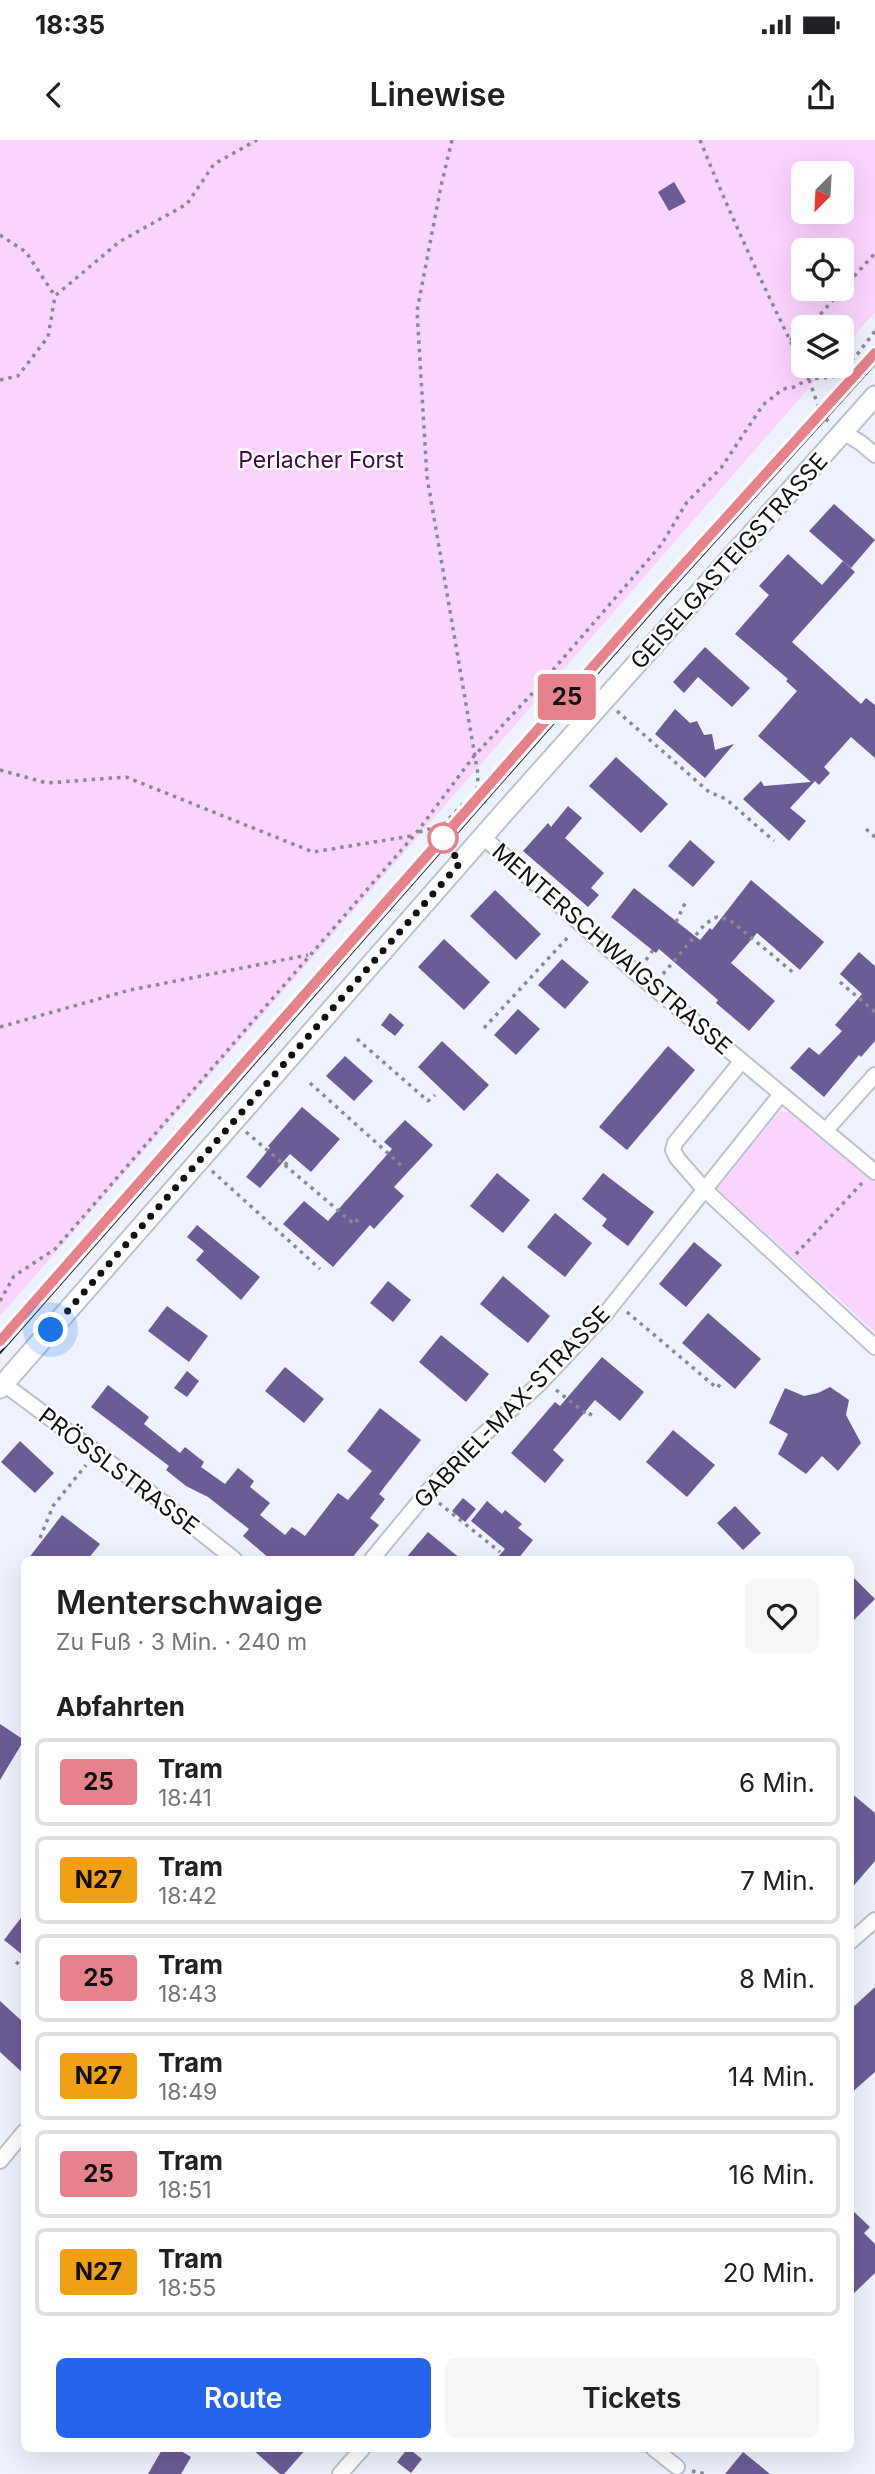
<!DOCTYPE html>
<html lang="de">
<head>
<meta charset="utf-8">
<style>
	body { margin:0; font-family:Inter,sans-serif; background:#f6f6f6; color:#202124; height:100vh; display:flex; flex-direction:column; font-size:26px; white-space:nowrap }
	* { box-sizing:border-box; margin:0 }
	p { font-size:23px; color:#757577 }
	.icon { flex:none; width:38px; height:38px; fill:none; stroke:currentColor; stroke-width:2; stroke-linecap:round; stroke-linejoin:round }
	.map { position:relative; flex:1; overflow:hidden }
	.details { position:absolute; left:21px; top:1416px; width:833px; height:896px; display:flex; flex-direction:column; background:#fff; border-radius:10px; box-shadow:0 7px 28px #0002 }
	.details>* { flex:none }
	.badge { padding:0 14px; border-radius:5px; font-size:24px; line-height:46px }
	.needle { width:46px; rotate:204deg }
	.tools { position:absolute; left:791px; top:21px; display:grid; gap:14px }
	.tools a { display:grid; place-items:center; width:63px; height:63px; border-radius:10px; background:#fff; box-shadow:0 7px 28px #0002; font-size:35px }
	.you { position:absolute; width:35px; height:35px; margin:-18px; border:5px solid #fff; border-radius:50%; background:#1a73e8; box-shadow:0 0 0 10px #1a73e833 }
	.map>.badge { position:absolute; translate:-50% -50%; box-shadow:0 0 0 4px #fff }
	h2 { padding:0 35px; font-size:26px; line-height:63px }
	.round { display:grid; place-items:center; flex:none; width:74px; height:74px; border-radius:10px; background:#f6f6f6 }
	.head { display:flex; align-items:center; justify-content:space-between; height:119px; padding:0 35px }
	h1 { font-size:33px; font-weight:600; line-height:52px }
	.primary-button { display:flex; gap:14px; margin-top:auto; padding:14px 35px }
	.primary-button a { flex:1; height:80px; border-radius:10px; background:#2563eb; color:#fff; font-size:28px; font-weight:600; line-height:80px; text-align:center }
	.primary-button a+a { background:#f6f6f6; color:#202124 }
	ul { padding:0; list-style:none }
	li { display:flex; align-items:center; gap:21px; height:88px; margin:0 14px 10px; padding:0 21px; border:4px solid #e0e0e0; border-radius:10px }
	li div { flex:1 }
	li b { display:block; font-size:26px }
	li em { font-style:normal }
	li .badge { min-width:77px; font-weight:700; text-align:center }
	.status { display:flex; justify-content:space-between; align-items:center; height:49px; padding:0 35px; background:#fff; direction:ltr }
	.status svg { height:19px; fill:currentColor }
	header { display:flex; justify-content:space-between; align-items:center; height:91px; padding:0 35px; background:#fff; font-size:32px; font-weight:600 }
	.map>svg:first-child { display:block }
</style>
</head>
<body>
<div class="status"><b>18:35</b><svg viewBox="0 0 49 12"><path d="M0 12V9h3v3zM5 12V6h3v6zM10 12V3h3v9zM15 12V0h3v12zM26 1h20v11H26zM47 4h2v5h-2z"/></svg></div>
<header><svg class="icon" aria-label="back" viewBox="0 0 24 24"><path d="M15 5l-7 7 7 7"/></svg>Linewise<svg class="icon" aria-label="share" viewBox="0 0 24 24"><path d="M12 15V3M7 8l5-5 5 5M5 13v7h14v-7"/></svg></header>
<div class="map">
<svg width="875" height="2334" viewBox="0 0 875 2334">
	<rect width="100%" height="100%" fill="#edf2fd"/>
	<g fill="#fbd4fe" fill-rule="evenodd">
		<path d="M 0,0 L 875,0 L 875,172 L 842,210 L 842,187 L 803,187 L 803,226 L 828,226 L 0,1176 ZM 803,33 L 842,33 L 842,72 L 803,72 ZM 803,110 L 842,110 L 842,149 L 803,149 Z"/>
		<polygon points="780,971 799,974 875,1043 875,1192 715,1047"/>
	</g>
	<g fill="#6c5c96">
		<polygon points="674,42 686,62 669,71 658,52"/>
		<polygon points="834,364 875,400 851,428 809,391"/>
		<polygon points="788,414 822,445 843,421 855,432 792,502 861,564 866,558 875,565 875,618 851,597 824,627 830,633 819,645 815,641 790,668 806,681 789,701 743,659 761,641 764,646 811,642 758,596 797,551 786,541 788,539 735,494 769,455 759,446"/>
		<polygon points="705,507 750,548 732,567 698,537 684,553 673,542"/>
		<polygon points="675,569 690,583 697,581 704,595 712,594 715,610 734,604 705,638 655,594"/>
		<polygon points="616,617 668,664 641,693 589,646"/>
		<polygon points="568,666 582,678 565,698 604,733 591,748 599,755 588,767 523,711 548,683 551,687"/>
		<polygon points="690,700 715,722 693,747 668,726"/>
		<polygon points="751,740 824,802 800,830 757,793 731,823 775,861 749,891 716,863 718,860 659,809 656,813 611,777 634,748 700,800 710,788 712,790"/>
		<polygon points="495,750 541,794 516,820 470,776"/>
		<polygon points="444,799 490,842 464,870 418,827"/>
		<polygon points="859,812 875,826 875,901 861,917 859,915 824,957 790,928 809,907 819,915 842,891 835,885 862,854 840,834"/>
		<polygon points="562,819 589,842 565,869 538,845"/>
		<polygon points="518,869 540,889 516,915 494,895"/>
		<polygon points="390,873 404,885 395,896 381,885"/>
		<polygon points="442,901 489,945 464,971 418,927"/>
		<polygon points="668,906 695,930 627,1010 599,987"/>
		<polygon points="345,916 373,941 354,961 326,936"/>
		<polygon points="302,967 340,999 311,1032 290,1014 260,1048 246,1037 270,1008 268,1006"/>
		<polygon points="405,980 433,1005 394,1047 404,1056 374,1089 370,1085 333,1127 283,1084 304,1061 328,1081 392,1009 384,1002"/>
		<polygon points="497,1033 530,1060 503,1093 470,1066"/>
		<polygon points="603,1033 654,1072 628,1106 602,1086 607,1079 582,1059"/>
		<polygon points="555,1073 592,1103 565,1137 527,1107"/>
		<polygon points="197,1085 260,1137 241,1160 196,1120 204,1111 187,1097"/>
		<polygon points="694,1102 722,1125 686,1167 659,1144"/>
		<polygon points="503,1136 550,1176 528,1203 480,1164"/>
		<polygon points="388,1141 411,1160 393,1182 370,1163"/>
		<polygon points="167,1166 208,1196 189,1222 148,1191"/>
		<polygon points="708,1173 761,1219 735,1249 682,1203"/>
		<polygon points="441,1195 489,1234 466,1262 419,1222"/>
		<polygon points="602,1217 644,1252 620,1281 595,1260 553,1310 564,1320 545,1343 511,1313 555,1262 560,1266"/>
		<polygon points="285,1227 324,1259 304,1283 265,1251"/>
		<polygon points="187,1231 199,1241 187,1257 174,1248"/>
		<polygon points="108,1245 149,1277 144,1284 180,1313 185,1307 204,1322 201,1327 225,1344 238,1328 254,1341 250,1347 270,1363 260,1375 285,1395 292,1387 305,1396 338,1353 348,1360 372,1331 347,1311 380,1268 421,1300 379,1354 385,1359 370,1378 379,1385 351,1419 270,1419 243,1396 249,1389 208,1357 186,1346 166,1330 169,1326 91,1267"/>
		<polygon points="830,1247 849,1260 846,1275 861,1303 838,1331 822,1316 806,1334 778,1314 788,1294 769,1283 785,1248 804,1256 818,1253"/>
		<polygon points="673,1290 715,1325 687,1357 646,1322"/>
		<polygon points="20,1301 54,1333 35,1353 1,1322"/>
		<polygon points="463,1358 476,1369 465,1382 452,1371"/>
		<polygon points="487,1361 502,1374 505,1370 522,1384 518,1388 533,1400 518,1419 496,1419 505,1409 471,1381"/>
		<polygon points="735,1366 761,1393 743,1410 717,1383"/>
		<polygon points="62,1375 100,1404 88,1419 28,1419"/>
		<polygon points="428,1392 461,1419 405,1419"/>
		<polygon points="850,1434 875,1459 850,1484"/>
		<polygon points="0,1584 24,1600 0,1640"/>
		<polygon points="850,1652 875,1673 875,1721 850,1750"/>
		<polygon points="24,1774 24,1816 4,1800"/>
		<polygon points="875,1847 875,1932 850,1954 850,1870"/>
		<polygon points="0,1861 24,1883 24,1934 0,1912"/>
		<polygon points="850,2068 870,2087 864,2093 875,2104 875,2133 850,2157"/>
		<polygon points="163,2308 176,2308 191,2317 181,2334 148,2334"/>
		<polygon points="251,2308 307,2308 284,2334 280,2334"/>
		<polygon points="408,2308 422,2319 411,2333 397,2322"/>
		<polygon points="743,2312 770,2334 725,2334"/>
	</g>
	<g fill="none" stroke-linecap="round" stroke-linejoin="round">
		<defs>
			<g id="minor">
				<polyline points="843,292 861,303 875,315"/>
				<polyline points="483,697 635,832 875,1032"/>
				<polyline points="741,922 675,1003 673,1010 677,1018 704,1049 875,1207"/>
				<polyline points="826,990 875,935"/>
				<polyline points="4,1244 160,1360 234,1419"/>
				<polyline points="372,1419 434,1344 469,1308 539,1244 606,1173 781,954"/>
				<polyline points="850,1802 875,1780"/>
				<polyline points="0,2021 24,1992"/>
				<polyline points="653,2308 677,2327"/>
				<polyline points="340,2334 363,2308"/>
			</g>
			<polyline id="secondary" points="0,1248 501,676 875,256"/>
		</defs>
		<use href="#minor" stroke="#bbc1ce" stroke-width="18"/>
		<use href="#secondary" stroke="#bbc1ce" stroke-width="23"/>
		<g stroke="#888b93" stroke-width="3.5" stroke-dasharray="3.5 5" stroke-linecap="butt">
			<polyline points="452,0 441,46 417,171 427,337 478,634 477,655 487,664"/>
			<path d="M 700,0 C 732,80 769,158 807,235 C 814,250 817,271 830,283"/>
			<polyline points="0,95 26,112 55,156"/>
			<polyline points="809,187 875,113"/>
			<polyline points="790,200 803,192"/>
			<polyline points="0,240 18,236 48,197 55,156 119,102 187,64 214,24 257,0"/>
			<polyline points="617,571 709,652 726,659 774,701"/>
			<polyline points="0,630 47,643 126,637 313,712 411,696"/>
			<polyline points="866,689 875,697"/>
			<polyline points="419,692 443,685 465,662"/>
			<polyline points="676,782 687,759"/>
			<polyline points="646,820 653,810"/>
			<polyline points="663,834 705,784 717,777 730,780 795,834"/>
			<polyline points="840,842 875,872"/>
			<polyline points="0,887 130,850 308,815"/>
			<polyline points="484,888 570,795"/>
			<polyline points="357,899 428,961 435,955"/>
			<polyline points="310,943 401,1025"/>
			<polyline points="246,992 354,1084 358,1079"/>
			<polyline points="285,1025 290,1019"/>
			<polyline points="212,1031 320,1129"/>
			<polyline points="796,1114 862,1043"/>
			<polyline points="0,1161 14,1136 55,1109 63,1100 417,692 474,616 540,545 661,405 687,362 721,328 763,265 783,249 794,247 809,239 833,237 856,216 875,191"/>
			<polyline points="627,1172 717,1248 721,1243"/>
			<polyline points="556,1250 589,1276 594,1270"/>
			<polyline points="439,1363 500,1412"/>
			<polyline points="40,1398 53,1366 86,1325"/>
			<polyline points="16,1822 24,1828"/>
			<polyline points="692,2331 707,2334"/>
		</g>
		<use href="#minor" stroke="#fff" stroke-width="14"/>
		<use href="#secondary" stroke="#fff" stroke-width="19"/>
		<polyline stroke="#25282c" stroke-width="2" points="0,1213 664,458 875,224"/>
	</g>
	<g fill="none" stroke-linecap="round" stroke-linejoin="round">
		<defs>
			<polyline id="line" points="0,1201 657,454 875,213"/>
		</defs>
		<use href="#line" stroke="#fff" stroke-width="16"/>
		<use href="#line" stroke="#e6828c" stroke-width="10"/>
		<polyline stroke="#0f1115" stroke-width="7" stroke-dasharray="0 12.6" points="51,1190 460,723 443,698"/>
	</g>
	<circle fill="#fff" stroke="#e6828c" stroke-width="3.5" cx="443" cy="698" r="14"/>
	<g text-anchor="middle" stroke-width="5" stroke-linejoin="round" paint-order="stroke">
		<g font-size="23" fill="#44074a" stroke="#fff">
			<text x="321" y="328">Perlacher Forst</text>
		</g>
		<g font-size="23" fill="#0f1115" stroke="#fff">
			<text transform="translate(729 421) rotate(-48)" y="8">GEISELGASTEIGSTRASSE</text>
			<text transform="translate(612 809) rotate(41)" y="8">MENTERSCHWAIGSTRASSE</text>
			<text transform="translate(512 1267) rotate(-46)" y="8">GABRIEL-MAX-STRASSE</text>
			<text transform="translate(119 1331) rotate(37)" y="8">PRÖSSLSTRASSE</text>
		</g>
	</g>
</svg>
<div class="tools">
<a><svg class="needle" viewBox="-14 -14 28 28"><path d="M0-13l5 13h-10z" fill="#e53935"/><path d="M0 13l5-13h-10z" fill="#757577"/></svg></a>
<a><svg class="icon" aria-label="locate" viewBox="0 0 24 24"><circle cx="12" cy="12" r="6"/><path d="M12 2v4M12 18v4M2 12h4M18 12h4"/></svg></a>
<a><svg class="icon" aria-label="layers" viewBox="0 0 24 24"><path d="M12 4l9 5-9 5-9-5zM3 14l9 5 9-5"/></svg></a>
</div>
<div class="you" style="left:51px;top:1190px"></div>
<b class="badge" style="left:567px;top:557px;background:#e6828c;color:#111">25</b>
<section class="details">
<div class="head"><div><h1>Menterschwaige</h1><p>Zu Fuß · 3 Min. · 240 m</p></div><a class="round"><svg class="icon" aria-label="heart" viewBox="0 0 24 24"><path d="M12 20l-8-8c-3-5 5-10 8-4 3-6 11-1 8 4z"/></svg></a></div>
<h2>Abfahrten</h2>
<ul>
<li><span class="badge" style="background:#e6828c;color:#111">25</span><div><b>Tram</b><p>18:41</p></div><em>6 Min.</em></li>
<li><span class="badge" style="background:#f0a014;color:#111">N27</span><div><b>Tram</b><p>18:42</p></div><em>7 Min.</em></li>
<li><span class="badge" style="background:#e6828c;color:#111">25</span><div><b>Tram</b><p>18:43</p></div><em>8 Min.</em></li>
<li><span class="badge" style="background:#f0a014;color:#111">N27</span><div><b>Tram</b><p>18:49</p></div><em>14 Min.</em></li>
<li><span class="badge" style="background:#e6828c;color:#111">25</span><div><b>Tram</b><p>18:51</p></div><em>16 Min.</em></li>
<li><span class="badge" style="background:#f0a014;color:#111">N27</span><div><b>Tram</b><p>18:55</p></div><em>20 Min.</em></li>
</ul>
<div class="primary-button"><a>Route</a><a>Tickets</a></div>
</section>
</div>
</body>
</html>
